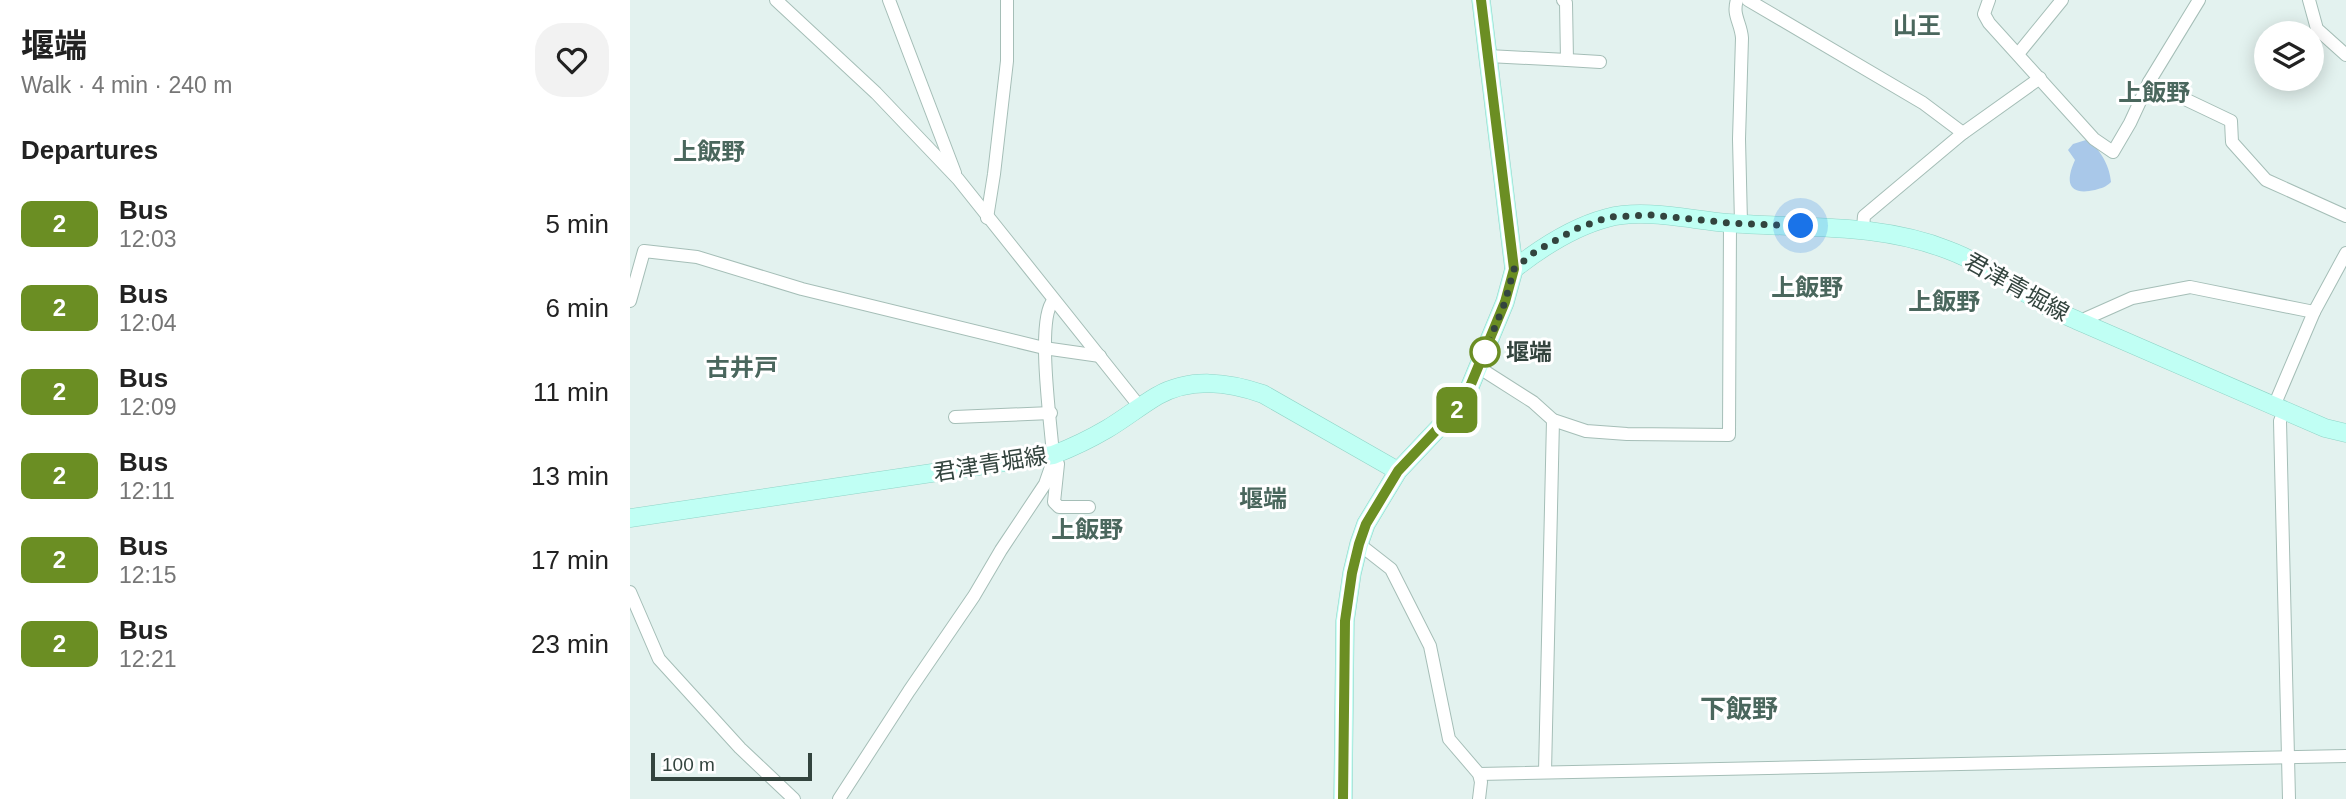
<!DOCTYPE html>
<html lang="en">
<head>
<meta charset="utf-8">
<style>
	body { margin:0; font-family:Helvetica,"Noto Sans JP",sans-serif; background:#f2f2f2; color:#222; height:100vh; display:flex; flex-direction:column; font-size:26px; white-space:nowrap }
	* { box-sizing:border-box; margin:0 }
	p { font-size:23px; color:#767676 }
	.icon { flex:none; width:38px; height:38px; fill:none; stroke:currentColor; stroke-width:2; stroke-linecap:round; stroke-linejoin:round }
	.map { position:relative; flex:1; overflow:hidden }
	.panel { display:flex; flex-direction:column; background:#fff; width:630px }
	.panel>* { flex:none }
	.badge { padding:0 14px; border-radius:10px; font-size:24px; line-height:46px }
	.buttons { position:absolute; left:1624px; top:21px; display:grid; gap:14px }
	.buttons a { display:grid; place-items:center; width:70px; height:70px; border-radius:50%; background:#fff; box-shadow:0 4px 18px #0003; font-size:35px }
	.scale { position:absolute; left:21px; bottom:18px; width:161px; box-sizing:border-box; padding-left:7px; border:4px solid #33443e; border-top:0; font-size:19px; line-height:24px; white-space:nowrap; color:#33443e; -webkit-text-stroke:5px #fff; paint-order:stroke }
	.you { position:absolute; width:35px; height:35px; margin:-18px; border:5px solid #fff; border-radius:50%; background:#1a73e8; box-shadow:0 0 0 10px #1a73e833 }
	.map>.badge { position:absolute; translate:-50% -50%; box-shadow:0 0 0 4px #fff }
	h2 { padding:0 21px; font-size:26px; line-height:63px }
	.round { display:grid; place-items:center; flex:none; width:74px; height:74px; border-radius:28px; background:#f2f2f2 }
	.head { display:flex; align-items:center; justify-content:space-between; height:119px; padding:0 21px }
	h1 { font-size:33px; font-weight:700; line-height:52px }
	ul { padding:0; list-style:none }
	li { display:flex; align-items:center; gap:21px; height:84px; padding:0 21px }
	li div { flex:1 }
	li b { display:block; font-size:26px }
	li em { font-style:normal }
	li .badge { min-width:77px; font-weight:700; text-align:center }
	main { display:flex; flex:1; min-height:0 }
	.map>svg:first-child { display:block }
</style>
</head>
<body>
<main>
<section class="panel">
<div class="head"><div><h1>堰端</h1><p>Walk · 4 min · 240 m</p></div><a class="round"><svg class="icon" aria-label="heart" viewBox="0 0 24 24"><path d="M12 20l-8-8c-3-5 5-10 8-4 3-6 11-1 8 4z"/></svg></a></div>
<h2>Departures</h2>
<ul>
<li><span class="badge" style="background:#6b8e23;color:#fff">2</span><div><b>Bus</b><p>12:03</p></div><em>5 min</em></li>
<li><span class="badge" style="background:#6b8e23;color:#fff">2</span><div><b>Bus</b><p>12:04</p></div><em>6 min</em></li>
<li><span class="badge" style="background:#6b8e23;color:#fff">2</span><div><b>Bus</b><p>12:09</p></div><em>11 min</em></li>
<li><span class="badge" style="background:#6b8e23;color:#fff">2</span><div><b>Bus</b><p>12:11</p></div><em>13 min</em></li>
<li><span class="badge" style="background:#6b8e23;color:#fff">2</span><div><b>Bus</b><p>12:15</p></div><em>17 min</em></li>
<li><span class="badge" style="background:#6b8e23;color:#fff">2</span><div><b>Bus</b><p>12:21</p></div><em>23 min</em></li>
</ul>
</section>
<div class="map">
<svg width="1716" height="799" viewBox="0 0 1716 799">
	<rect width="100%" height="100%" fill="#e3f2ef"/>
	<path fill="#a9c8e9" d="M 1456,140 C 1470,147 1480,167 1481,182 C 1476,187 1472,188 1465,190 C 1438,196 1435,182 1445,160 L 1438,150 L 1443,144 Z"/>
	<g fill="none" stroke-linecap="round" stroke-linejoin="round">
		<defs>
			<g id="street">
				<polyline points="146,0 246,93 328,179 510,407"/>
				<polyline points="259,0 325,173"/>
				<path d="M 1107,0 C 1102,15 1111,23 1112,38 L 1109,139 L 1111,223"/>
				<polyline points="1118,0 1293,103 1333,133"/>
				<polyline points="1359,0 1354,14 1359,23 1464,139 1483,152 1500,123 1519,82 1569,0"/>
				<polyline points="1679,0 1687,29 1716,55"/>
				<polyline points="1388,54 1432,0"/>
				<polyline points="858,56 937,60 936,3 933,0"/>
				<polyline points="937,60 970,62"/>
				<polyline points="1519,82 1601,121 1602,142 1636,180 1716,216"/>
				<polyline points="357,218 364,174 377,61 377,0"/>
				<polyline points="1233,228 1234,216 1333,133 1410,78"/>
				<polyline points="0,301 14,251 67,257 172,289 414,348 470,356"/>
				<polyline points="1453,323 1457,318 1502,298 1560,287 1684,312"/>
				<polyline points="848,367 903,402 923,420 956,431 997,434 1099,435 1100,223"/>
				<polyline points="1644,406 1684,312 1716,253"/>
				<polyline points="1654,411 1650,421 1659,799"/>
				<polyline points="325,417 421,413"/>
				<polyline points="428,464 424,502 429,507 459,507"/>
				<polyline points="729,544 761,569 800,646 819,739 849,774 851,782 849,799"/>
				<polyline points="0,592 29,659 110,748 164,799"/>
				<polyline points="915,772 923,420"/>
				<polyline points="849,774 1716,756"/>
				<path d="M 209,799 L 279,691 L 344,596 L 371,550 L 415,484 L 422,464 L 423,455 C 421,425 406,320 423,301"/>
			</g>
			<g id="secondary">
				<path d="M 884,269 C 912,247 943,227 977,218 C 1013,208 1061,220 1098,223 C 1173,229 1247,222 1318,250 C 1353,263 1383,286 1415,305 C 1427,312 1440,317 1453,323 L 1695,428 L 1716,433"/>
				<path d="M 0,518 L 423,455 C 441,448 460,439 477,429 C 494,419 510,406 527,396 C 561,377 598,382 633,394 L 768,471"/>
				<polyline points="713,799 715,621 722,573 729,544 736,524 768,471 834,401 875,302 884,269 851,0"/>
			</g>
		</defs>
		<use href="#street" stroke="#a5beb7" stroke-width="14"/>
		<use href="#secondary" stroke="#90d4c7" stroke-width="19"/>
		<use href="#street" stroke="#fff" stroke-width="12"/>
		<use href="#secondary" stroke="#c0fff4" stroke-width="18"/>
	</g>
	<g fill="none" stroke-linecap="round" stroke-linejoin="round">
		<defs>
			<polyline id="line" points="713,799 715,621 722,573 729,544 736,524 768,471 834,401 875,302 884,269 851,0"/>
		</defs>
		<use href="#line" stroke="#fff" stroke-width="16"/>
		<use href="#line" stroke="#6b8e23" stroke-width="10"/>
		<polyline stroke="#33443e" stroke-width="7" stroke-dasharray="0 12.6" points="855,352 875,302 884,269 906,251 948,228 979,217 1021,215 1100,223 1171,226"/>
	</g>
	<circle fill="#fff" stroke="#6b8e23" stroke-width="3.5" cx="855" cy="352" r="14"/>
	<g text-anchor="middle" stroke-width="6" stroke-linejoin="round" paint-order="stroke">
		<g font-size="23" fill="#33443e" stroke="#fff">
			<text transform="translate(1387 287) rotate(29)" y="8">君津青堀線</text>
			<text transform="translate(360 464) rotate(-9)" y="8">君津青堀線</text>
		</g>
		<g font-size="23" font-weight="bold" fill="#33443e" stroke="#fff" text-anchor="start">
			<text x="876" y="360">堰端</text>
		</g>
		<g font-size="24" font-weight="bold" fill="#4a675d" stroke="#fff">
			<text x="1287" y="34">山王</text>
			<text x="1524" y="101">上飯野</text>
			<text x="79" y="160">上飯野</text>
			<text x="1177" y="296">上飯野</text>
			<text x="1314" y="310">上飯野</text>
			<text x="112" y="376">古井戸</text>
			<text x="633" y="507">堰端</text>
			<text x="457" y="538">上飯野</text>
		</g>
		<g font-size="26" font-weight="bold" fill="#4a675d" stroke="#fff">
			<text x="1109" y="718">下飯野</text>
		</g>
	</g>
</svg>
<div class="buttons">
<a><svg class="icon" aria-label="layers" viewBox="0 0 24 24"><path d="M12 4l9 5-9 5-9-5zM3 14l9 5 9-5"/></svg></a>
</div>
<div class="scale">100 m</div>
<div class="you" style="left:1171px;top:226px"></div>
<b class="badge" style="left:827px;top:410px;background:#6b8e23;color:#fff">2</b>
</div>
</main>
</body>
</html>
